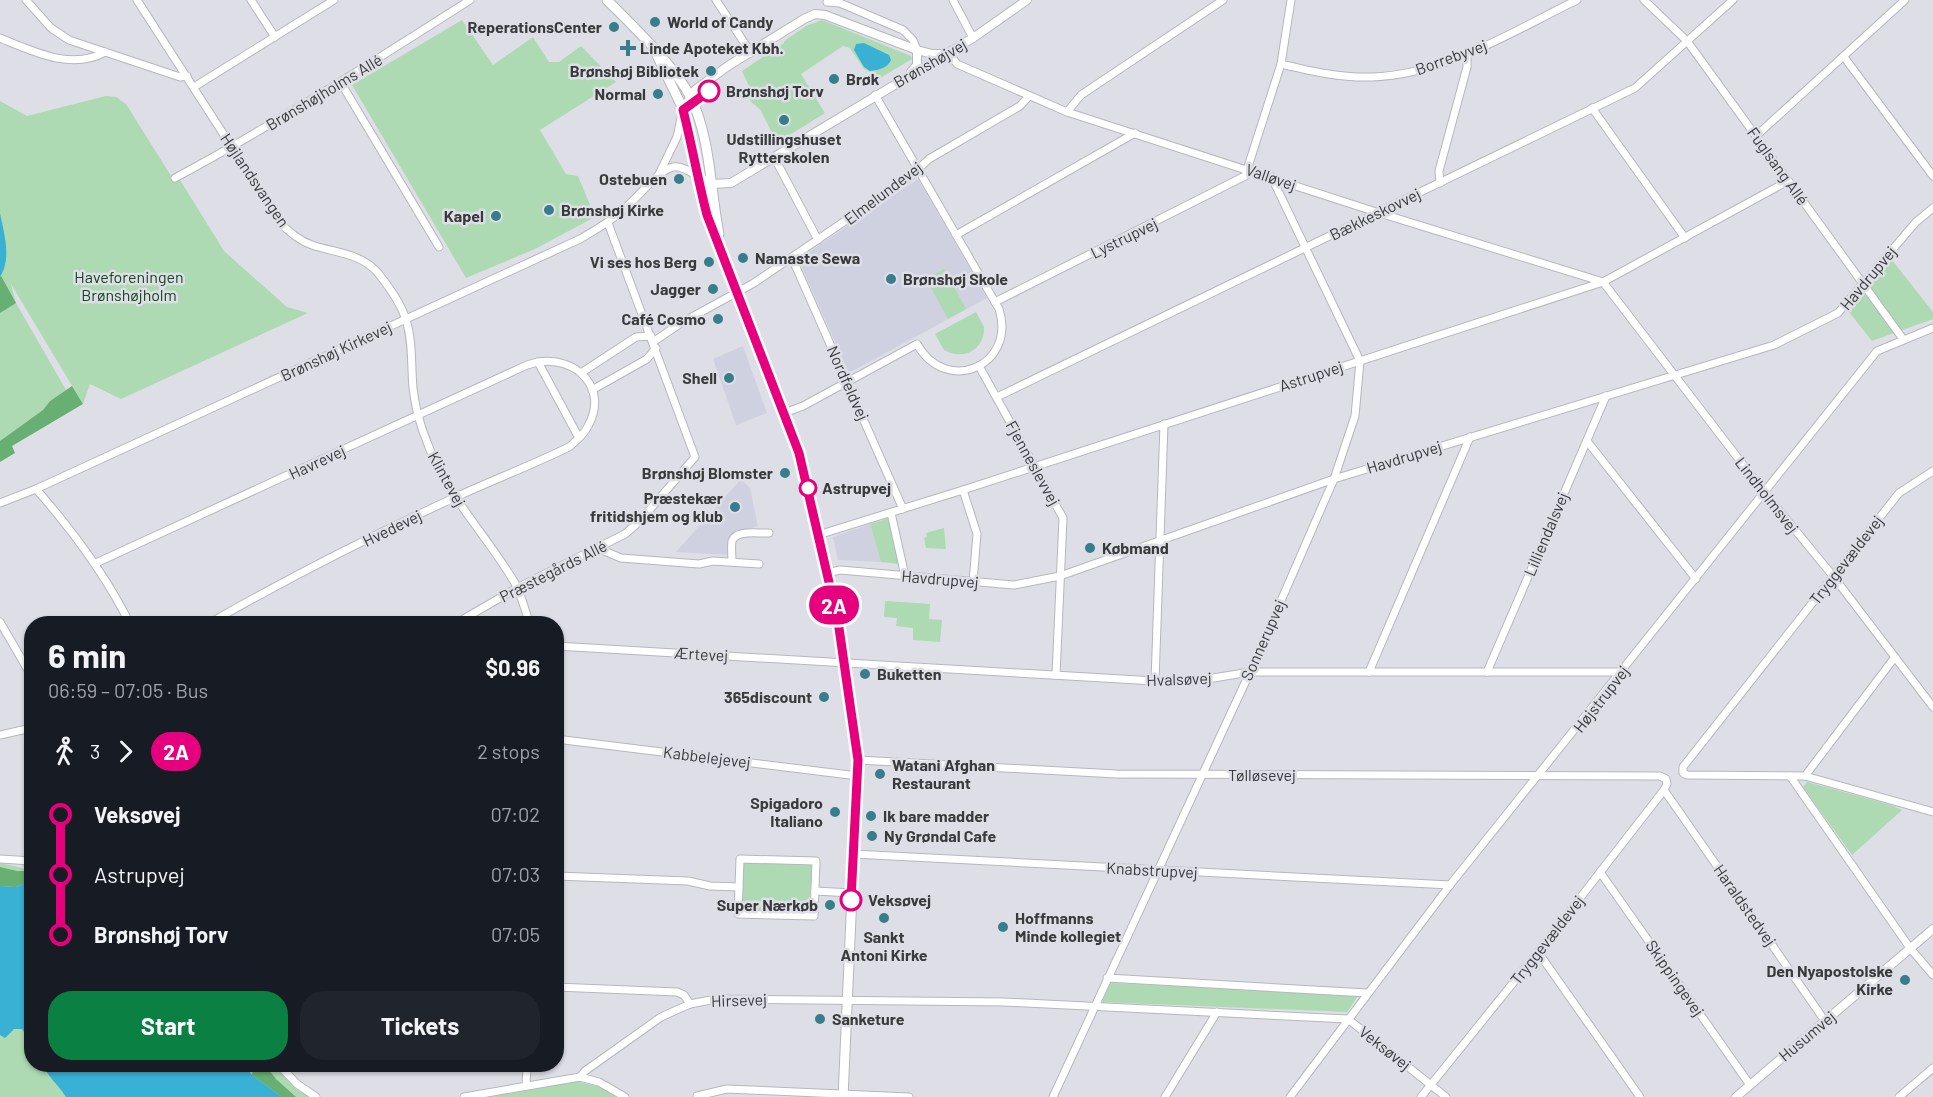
<!DOCTYPE html>
<html lang="en">
<head>
<meta charset="utf-8">
<style>
	body { margin:0; font-family:Barlow,sans-serif; background:#20242c; color:#f1f3f6; height:100vh; display:flex; flex-direction:column; font-size:22px; white-space:nowrap }
	* { box-sizing:border-box; margin:0 }
	p { font-size:20px; color:#9ea1a6 }
	.icon { flex:none; width:33px; height:33px; fill:none; stroke:currentColor; stroke-width:2; stroke-linecap:round; stroke-linejoin:round }
	.map { position:relative; flex:1; overflow:hidden }
	.details { position:absolute; left:24px; top:616px; width:540px; height:456px; display:flex; flex-direction:column; background:#171b24; border-radius:24px; box-shadow:0 2px 4px #0004 }
	.details>* { flex:none }
	.badge { padding:0 12px; border-radius:20px; font-size:21px; line-height:39px }
	.map>.badge { position:absolute; translate:-50% -50%; box-shadow:0 0 0 3px #fff }
	.legs { display:flex; align-items:center; gap:9px; height:66px; padding:0 24px; font-size:20px }
	.legs p { margin-inline-start:auto }
	.summary { display:flex; align-items:center; justify-content:space-between; height:102px; padding:0 24px }
	h1 { font-size:33px; font-weight:700; line-height:45px }
	.primary-button { display:flex; gap:12px; margin-top:auto; padding:12px 24px }
	.primary-button a { flex:1; height:69px; border-radius:24px; background:#0b8043; color:#fff; font-size:24px; font-weight:700; line-height:69px; text-align:center }
	.primary-button a+a { background:#20242c; color:#f1f3f6 }
	ul { padding:0 24px; list-style:none }
	li { display:flex; align-items:center; gap:21px; height:60px; font-size:22px }
	li i { display:grid; place-items:center; width:9px; height:100%; margin:0 8px; background:currentColor }
	li i::after { content:''; width:15px; height:15px; margin:-8px; border:4px solid; border-radius:50%; background:#171b24 }
	li p { margin-inline-start:auto }
	li:first-child i { background:linear-gradient(#0000 50%,currentColor 0) }
	li:last-child i { background:linear-gradient(currentColor 50%,#0000 0) }
	.map>svg:first-child { display:block }
</style>
</head>
<body>
<div class="map">
<svg width="1933" height="1097" viewBox="0 0 1933 1097">
	<rect width="100%" height="100%" fill="#dedfe6"/>
	<g fill="#d0d1e0">
		<polygon points="918,179 987,298 849,373 798,259"/>
		<polygon points="743,346 767,413 736,425 713,359"/>
		<polygon points="741,479 750,488 758,526 734,534 729,555 676,552"/>
		<polygon points="870,524 881,562 838,560 833,537"/>
	</g>
	<g fill="#addab2">
		<polygon points="462,20 493,65 533,37 549,62 559,62 581,46 616,82 540,130 566,174 578,176 595,217 535,249 466,278 352,85"/>
		<polygon points="822,20 911,56 912,59 880,78 864,69 850,48 843,46 801,74 825,113 777,143 760,109 751,102 748,95 749,86 742,71 784,43 784,41 806,26"/>
		<polygon points="106,96 116,97 126,104 173,179 180,180 224,251 287,307 308,313 121,399 90,384 83,404 11,284 16,303 66,390 50,401 43,410 0,441 0,101 27,116"/>
		<polygon points="1892,260 1933,312 1933,319 1872,341 1849,312"/>
		<polygon points="944,269 966,309 948,319 926,279"/>
		<path d="M 976,312 L 984,327 C 985,350 963,361 944,350 L 935,334 Z"/>
		<polygon points="889,518 899,564 881,562 870,524"/>
		<polygon points="944,528 946,549 926,548 924,538 927,537 926,533"/>
		<polygon points="885,601 930,604 929,619 942,620 940,642 913,640 913,628 896,626 897,618 884,617"/>
		<polygon points="1807,782 1891,805 1902,810 1852,855 1803,787"/>
		<polygon points="0,863 31,870 32,1065 273,1065 297,1090 310,1097 0,1097"/>
		<polygon points="743,863 812,863 809,914 741,911"/>
		<polygon points="1110,983 1355,993 1358,996 1347,1012 1102,1002"/>
		<polygon points="575,1081 600,1087 616,1097 492,1097"/>
	</g>
	<g fill="#67af72">
		<polygon points="1,276 16,303 0,313 0,277"/>
		<polygon points="72,386 83,404 12,446 15,453 0,462 0,441 43,410 50,401"/>
		<polygon points="0,867 17,871 31,871 31,881 16,887 0,886"/>
		<polygon points="254,1065 265,1065 276,1079 296,1097 282,1097 252,1075"/>
	</g>
	<g fill="#39b1d4">
		<path d="M 864,43 L 889,55 L 891,60 C 888,68 878,70 870,71 L 864,67 L 854,50 L 856,44 Z"/>
		<path d="M 0,213 C 4,234 12,258 0,277 Z"/>
		<polygon points="31,881 31,1042 22,1029 14,1029 5,1038 0,1035 0,886 16,887"/>
		<path d="M 43,1065 L 244,1065 L 252,1075 L 282,1097 L 66,1097 C 58,1084 50,1080 43,1065 Z"/>
	</g>
	<g fill="none" stroke-linecap="round" stroke-linejoin="round">
		<defs>
			<g id="minor">
				<polyline points="26,0 51,28 69,40 180,77 187,76"/>
				<path d="M 137,0 L 282,225 C 291,233 300,241 312,245 C 335,253 361,253 378,273 C 389,287 401,303 406,320 C 413,342 411,366 413,388 C 415,406 420,425 427,442 C 446,496 488,536 516,585 C 522,597 525,611 530,624"/>
				<polyline points="251,0 275,37"/>
				<polyline points="716,0 751,53"/>
				<polyline points="953,0 973,38"/>
				<polyline points="1644,0 1687,41 1903,339"/>
				<polyline points="827,2 840,3 903,30 913,40 917,50"/>
				<path d="M 0,38 C 32,51 72,71 105,52"/>
				<polyline points="948,52 957,64 1067,112 1373,211 1603,282 1764,492 1833,576 1933,707"/>
				<polyline points="1844,57 1933,176"/>
				<path d="M 1281,64 C 1311,71 1340,78 1372,77 C 1445,75 1513,31 1577,0"/>
				<polyline points="341,83 439,247"/>
				<polyline points="194,87 334,0"/>
				<polyline points="1592,108 1685,238"/>
				<polyline points="1067,112 1081,95 1223,0"/>
				<polyline points="1756,136 1905,0"/>
				<polyline points="774,157 818,240"/>
				<polyline points="659,174 677,137 683,109"/>
				<path d="M 175,178 C 277,123 373,62 470,0"/>
				<polyline points="1440,183 1439,171 1467,67 1467,54"/>
				<polyline points="956,235 1135,133"/>
				<polyline points="792,258 903,509"/>
				<polyline points="995,302 1245,176 1281,64 1291,0"/>
				<polyline points="653,342 681,323 754,283 911,176 929,159 1020,106 1029,96"/>
				<polyline points="979,366 1063,518 1056,675"/>
				<polyline points="581,373 636,337 651,336"/>
				<polyline points="592,390 647,359 656,348"/>
				<polyline points="997,397 1635,88 1733,0"/>
				<path d="M 784,413 L 803,406 L 917,344 C 946,396 1017,366 999,309 L 875,95"/>
				<polyline points="1587,441 1696,579"/>
				<polyline points="1933,471 1899,493 1683,767 1683,773 1687,775 1805,776 1933,812"/>
				<path d="M 36,489 C 73,531 105,574 130,624"/>
				<polyline points="963,490 977,534 973,582"/>
				<path d="M 0,503 L 36,489 L 580,239 C 595,230 610,222 623,210 C 636,200 658,170 673,167 C 681,165 692,173 699,177"/>
				<polyline points="891,513 905,576"/>
				<polyline points="818,535 963,490 1603,282 1788,181"/>
				<polyline points="597,548 621,558 699,564 713,561 759,564"/>
				<path d="M 732,561 C 732,555 731,547 732,541 C 736,529 760,534 769,533"/>
				<polyline points="96,563 527,365 538,362"/>
				<polyline points="827,573 840,570 1014,585 1060,576 1334,479 1774,345 1838,313 1916,222 1933,208"/>
				<polyline points="0,622 32,677"/>
				<path d="M 208,624 C 288,578 371,536 456,497 C 493,480 532,465 569,447 C 576,441 584,435 588,426 C 609,389 577,356 538,362 L 579,438"/>
				<polyline points="455,624 517,588 625,534 639,522 695,457 608,223"/>
				<polyline points="556,646 1155,681 1195,681 1250,672 1621,672"/>
				<polyline points="1369,672 1470,437"/>
				<polyline points="1487,672 1606,396"/>
				<polyline points="1155,681 1164,424"/>
				<polyline points="32,711 30,720 32,728"/>
				<polyline points="0,735 31,728"/>
				<polyline points="556,739 858,776"/>
				<polyline points="858,760 1116,774 1660,776 1666,779 1667,784 1664,790 1538,952 1421,1097"/>
				<polyline points="1790,776 1910,948 1933,975"/>
				<polyline points="1805,776 1895,657"/>
				<polyline points="1664,790 1825,1021"/>
				<polyline points="853,854 1450,885"/>
				<polyline points="0,859 32,861"/>
				<polygon points="740,859 816,861 814,916 738,914"/>
				<polyline points="1600,872 1750,1085"/>
				<polyline points="556,876 688,881 710,886 739,887"/>
				<polyline points="815,891 852,893"/>
				<polyline points="1538,952 1640,1097"/>
				<polyline points="1107,978 1367,993"/>
				<polyline points="556,987 677,992 684,995 690,1004"/>
				<polyline points="279,1065 297,1084 316,1097"/>
				<polyline points="580,1077 585,1071 661,1017 690,1004 716,999 1004,1002 1348,1019 1446,1097"/>
				<polyline points="526,1085 527,1065"/>
				<polyline points="697,1096 727,1089 909,1097"/>
				<polyline points="464,1097 580,1077 599,1082 625,1097"/>
				<polyline points="1053,1097 1250,672 1334,479 1355,416 1360,361 1271,176"/>
				<polyline points="1165,1097 1217,1012"/>
				<polyline points="1290,1097 1450,885 1877,351 1933,328"/>
				<polyline points="1899,1097 1933,1068"/>
			</g>
			<g id="tertiary">
				<polyline points="911,72 917,65 917,50"/>
				<polyline points="683,109 695,90 728,66 804,19 815,14 825,15 917,50 932,54 943,54"/>
				<polyline points="699,177 711,184 731,183 973,38 1027,0"/>
				<polyline points="1736,1097 1933,929"/>
			</g>
			<g id="secondary">
				<path d="M 607,0 C 633,26 675,66 691,98 C 711,140 710,189 719,234"/>
				<polyline points="655,51 683,109 707,215 799,453 838,621 858,760 843,1097"/>
			</g>
		</defs>
		<use href="#minor" stroke="#b6b7be" stroke-width="9"/>
		<use href="#tertiary" stroke="#b6b7be" stroke-width="10"/>
		<use href="#secondary" stroke="#b6b7be" stroke-width="11"/>
		<use href="#minor" stroke="#fff" stroke-width="7"/>
		<use href="#tertiary" stroke="#fff" stroke-width="8"/>
		<use href="#secondary" stroke="#fff" stroke-width="9"/>
	</g>
	<g fill="none" stroke-linecap="round" stroke-linejoin="round">
		<defs>
			<path id="line-1" d="M 709,91 L 683,110 C 692,145 698,181 707,215 L 799,453 L 838,621 L 858,760 L 851,900"/>
		</defs>
		<use href="#line-1" stroke="#fff" stroke-width="14"/>
		<use href="#line-1" stroke="#e6007e" stroke-width="9"/>
	</g>
	<g fill="#387d8b" stroke="#dedfe6" stroke-width="2">
		<circle cx="655" cy="22" r="6"/>
		<circle cx="614" cy="27" r="6"/>
		<path d="M625 39h6v6h6v6h-6v6h-6v-6h-6v-6h6z"/>
		<circle cx="711" cy="71" r="6"/>
		<circle cx="834" cy="79" r="6"/>
		<circle cx="658" cy="94" r="6"/>
		<circle cx="784" cy="120" r="6"/>
		<circle cx="679" cy="179" r="6"/>
		<circle cx="549" cy="210" r="6"/>
		<circle cx="496" cy="216" r="6"/>
		<circle cx="743" cy="258" r="6"/>
		<circle cx="709" cy="262" r="6"/>
		<circle cx="891" cy="279" r="6"/>
		<circle cx="713" cy="289" r="6"/>
		<circle cx="718" cy="319" r="6"/>
		<circle cx="729" cy="378" r="6"/>
		<circle cx="785" cy="473" r="6"/>
		<circle cx="735" cy="507" r="6"/>
		<circle cx="1090" cy="548" r="6"/>
		<circle cx="865" cy="674" r="6"/>
		<circle cx="824" cy="697" r="6"/>
		<circle cx="880" cy="774" r="6"/>
		<circle cx="835" cy="812" r="6"/>
		<circle cx="871" cy="816" r="6"/>
		<circle cx="872" cy="836" r="6"/>
		<circle cx="830" cy="905" r="6"/>
		<circle cx="884" cy="918" r="6"/>
		<circle cx="1003" cy="927" r="6"/>
		<circle cx="1905" cy="980" r="6"/>
		<circle cx="820" cy="1019" r="6"/>
	</g>
	<g fill="#fff" stroke="#e6007e" stroke-width="3">
		<circle cx="709" cy="91" r="10"/>
		<circle cx="808" cy="488" r="8"/>
		<circle cx="851" cy="900" r="10"/>
	</g>
	<g text-anchor="middle" stroke-width="5" stroke-linejoin="round" paint-order="stroke">
		<g font-size="16" font-weight="bold" fill="#393a3c" stroke="#dedfe6" text-anchor="end">
			<text x="667" y="28" text-anchor="start">World of Candy</text>
			<text x="602" y="33">ReperationsCenter</text>
			<text x="640" y="54" text-anchor="start">Linde Apoteket Kbh.</text>
			<text x="699" y="77">Brønshøj Bibliotek</text>
			<text x="846" y="85" text-anchor="start">Brøk</text>
			<text x="646" y="100">Normal</text>
			<text x="784" y="145" text-anchor="middle">Udstillingshuset<tspan x="784" dy="18">Rytterskolen</tspan></text>
			<text x="667" y="185">Ostebuen</text>
			<text x="561" y="216" text-anchor="start">Brønshøj Kirke</text>
			<text x="484" y="222">Kapel</text>
			<text x="755" y="264" text-anchor="start">Namaste Sewa</text>
			<text x="697" y="268">Vi ses hos Berg</text>
			<text x="903" y="285" text-anchor="start">Brønshøj Skole</text>
			<text x="701" y="295">Jagger</text>
			<text x="706" y="325">Café Cosmo</text>
			<text x="717" y="384">Shell</text>
			<text x="773" y="479">Brønshøj Blomster</text>
			<text x="723" y="504">Præstekær<tspan x="723" dy="18">fritidshjem og klub</tspan></text>
			<text x="1102" y="554" text-anchor="start">Købmand</text>
			<text x="877" y="680" text-anchor="start">Buketten</text>
			<text x="812" y="703">365discount</text>
			<text x="892" y="771" text-anchor="start">Watani Afghan<tspan x="892" dy="18">Restaurant</tspan></text>
			<text x="823" y="809">Spigadoro<tspan x="823" dy="18">Italiano</tspan></text>
			<text x="883" y="822" text-anchor="start">Ik bare madder</text>
			<text x="884" y="842" text-anchor="start">Ny Grøndal Cafe</text>
			<text x="818" y="911">Super Nærkøb</text>
			<text x="1015" y="924" text-anchor="start">Hoffmanns<tspan x="1015" dy="18">Minde kollegiet</tspan></text>
			<text x="884" y="943" text-anchor="middle">Sankt<tspan x="884" dy="18">Antoni Kirke</tspan></text>
			<text x="1893" y="977">Den Nyapostolske<tspan x="1893" dy="18">Kirke</tspan></text>
			<text x="832" y="1025" text-anchor="start">Sanketure</text>
		</g>
		<g font-size="16" fill="#393a3c" stroke="#dedfe6">
			<text transform="translate(1451 57) rotate(-20)" y="6">Borrebyvej</text>
			<text transform="translate(930 63) rotate(-30)" y="6">Brønshøjvej</text>
			<text transform="translate(324 92) rotate(-31)" y="6">Brønshøjholms Allé</text>
			<text transform="translate(1778 166) rotate(54)" y="6">Fuglsang Allé</text>
			<text transform="translate(1271 177) rotate(19)" y="6">Valløvej</text>
			<text transform="translate(255 180) rotate(56)" y="6">Højlandsvangen</text>
			<text transform="translate(883 193) rotate(-37)" y="6">Elmelundevej</text>
			<text transform="translate(1375 214) rotate(-26)" y="6">Bækkeskovvej</text>
			<text transform="translate(1124 238) rotate(-26)" y="6">Lystrupvej</text>
			<text transform="translate(1868 278) rotate(-50)" y="6">Havdrupvej</text>
			<text transform="translate(336 351) rotate(-25)" y="6">Brønshøj Kirkevej</text>
			<text transform="translate(1311 376) rotate(-18)" y="6">Astrupvej</text>
			<text transform="translate(848 383) rotate(66)" y="6">Nordfeldvej</text>
			<text transform="translate(1404 457) rotate(-17)" y="6">Havdrupvej</text>
			<text transform="translate(317 462) rotate(-25)" y="6">Havrevej</text>
			<text transform="translate(1033 463) rotate(61)" y="6">Fjenneslevvej</text>
			<text transform="translate(447 479) rotate(61)" y="6">Klintevej</text>
			<text transform="translate(1767 495) rotate(52)" y="6">Lindholmsvej</text>
			<text transform="translate(392 528) rotate(-26)" y="6">Hvedevej</text>
			<text transform="translate(1546 534) rotate(-67)" y="6">Lilliendalsvej</text>
			<text transform="translate(1846 560) rotate(-52)" y="6">Tryggevældevej</text>
			<text transform="translate(553 571) rotate(-27)" y="6">Præstegårds Allé</text>
			<text transform="translate(940 579) rotate(5)" y="6">Havdrupvej</text>
			<text transform="translate(1263 640) rotate(-66)" y="6">Sonnerupvej</text>
			<text transform="translate(701 654) rotate(3)" y="6">Ærtevej</text>
			<text transform="translate(1179 679) rotate(-2)" y="6">Hvalsøvej</text>
			<text transform="translate(1601 699) rotate(-52)" y="6">Højstrupvej</text>
			<text transform="translate(707 757) rotate(7)" y="6">Kabbelejevej</text>
			<text x="1262" y="781">Tølløsevej</text>
			<text transform="translate(1152 870) rotate(3)" y="6">Knabstrupvej</text>
			<text transform="translate(1745 905) rotate(55)" y="6">Haraldstedvej</text>
			<text transform="translate(1547 940) rotate(-52)" y="6">Tryggevældevej</text>
			<text transform="translate(1675 978) rotate(55)" y="6">Skippingevej</text>
			<text transform="translate(739 1000) rotate(-2)" y="6">Hirsevej</text>
			<text transform="translate(1807 1036) rotate(-40)" y="6">Husumvej</text>
			<text transform="translate(1385 1048) rotate(38)" y="6">Veksøvej</text>
		</g>
		<g font-size="16" font-weight="bold" fill="#393a3c" stroke="#dedfe6" text-anchor="start">
			<text x="726" y="97">Brønshøj Torv</text>
			<text x="822" y="494">Astrupvej</text>
			<text x="868" y="906">Veksøvej</text>
		</g>
		<g font-size="16" fill="#13471f" stroke="#dedfe6">
			<text x="129" y="283">Haveforeningen<tspan x="129" dy="18">Brønshøjholm</tspan></text>
		</g>
	</g>
</svg>
<b class="badge" style="left:834px;top:605px;background:#e6007e;color:#fff">2A</b>
<section class="details">
<div class="summary"><div><h1>6 min</h1><p>06:59 – 07:05 · Bus</p></div><b>$0.96</b></div>
<div class="legs"><svg class="icon" aria-label="walk" viewBox="0 0 24 24"><circle cx="13" cy="4" r="2"/><path d="M13 8l-2 6 4 7M11 14l-3 7M7 12l3-4h3l4 4"/></svg>3<svg class="icon" aria-label="forward" viewBox="0 0 24 24"><path d="M9 5l7 7-7 7"/></svg><b class="badge" style="background:#e6007e;color:#fff">2A</b><p>2 stops</p></div>
<ul>
<li><i style="color:#e6007e"></i><b>Veksøvej</b><p>07:02</p></li>
<li><i style="color:#e6007e"></i><span>Astrupvej</span><p>07:03</p></li>
<li><i style="color:#e6007e"></i><b>Brønshøj Torv</b><p>07:05</p></li>
</ul>
<div class="primary-button"><a>Start</a><a>Tickets</a></div>
</section>
</div>
</body>
</html>
